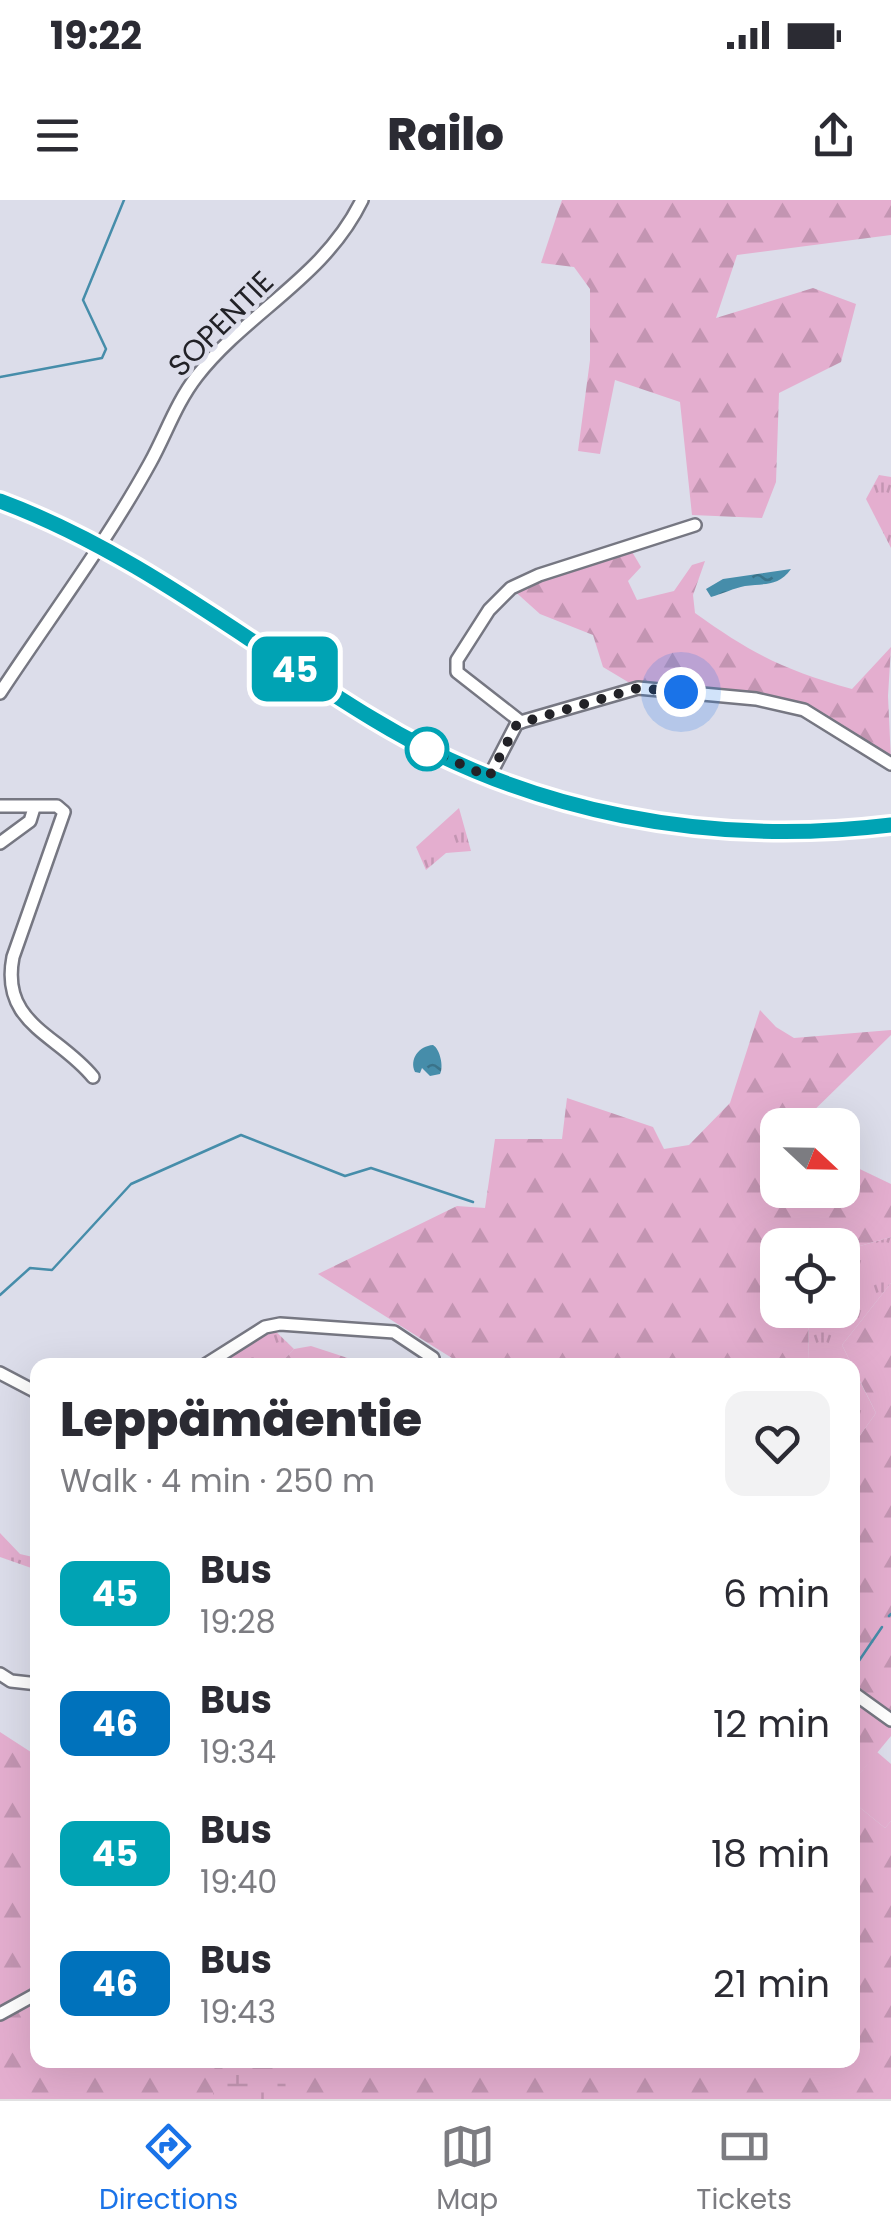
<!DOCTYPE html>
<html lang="en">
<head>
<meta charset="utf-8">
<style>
	body { margin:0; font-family:Poppins,sans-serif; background:#f2f2f3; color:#2b2b33; height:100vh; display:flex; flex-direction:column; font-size:38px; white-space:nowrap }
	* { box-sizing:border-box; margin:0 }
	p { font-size:32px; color:#7c7c81 }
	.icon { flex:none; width:55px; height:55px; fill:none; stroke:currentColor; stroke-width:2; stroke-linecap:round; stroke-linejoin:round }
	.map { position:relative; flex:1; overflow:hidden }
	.details { position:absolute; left:30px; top:1158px; width:830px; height:710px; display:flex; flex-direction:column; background:#fff; border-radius:20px; box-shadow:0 10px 40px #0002 }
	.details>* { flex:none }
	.badge { padding:0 20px; border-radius:15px; font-size:35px; line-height:65px }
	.needle { width:65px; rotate:112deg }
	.fabs { position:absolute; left:760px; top:908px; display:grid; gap:20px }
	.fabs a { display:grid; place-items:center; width:100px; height:100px; border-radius:20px; background:#fff; box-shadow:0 10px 40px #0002; font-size:50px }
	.you { position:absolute; width:50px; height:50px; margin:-25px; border:8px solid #fff; border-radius:50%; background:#1a73e8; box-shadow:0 0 0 15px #1a73e833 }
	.map>.badge { position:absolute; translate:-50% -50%; box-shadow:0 0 0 5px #fff }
	.round { display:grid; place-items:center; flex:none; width:105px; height:105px; border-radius:20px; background:#f2f2f3 }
	.headline { display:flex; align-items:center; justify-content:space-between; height:170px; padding:0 30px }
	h1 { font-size:48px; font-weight:800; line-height:75px }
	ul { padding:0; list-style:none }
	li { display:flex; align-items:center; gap:30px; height:130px; padding:0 30px }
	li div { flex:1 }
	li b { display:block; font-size:38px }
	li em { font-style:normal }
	li .badge { min-width:110px; font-weight:700; text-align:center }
	.status { display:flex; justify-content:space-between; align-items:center; height:70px; padding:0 50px; background:#fff; direction:ltr }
	.status svg { height:28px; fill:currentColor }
	header { display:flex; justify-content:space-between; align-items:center; height:130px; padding:0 30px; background:#fff; font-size:45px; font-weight:800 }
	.tab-bar { display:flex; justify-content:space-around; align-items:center; height:140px; border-top:2px solid #e1e1e2; background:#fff; font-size:28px; color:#7c7c81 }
	.tab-bar a { display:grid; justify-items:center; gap:5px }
	.tab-bar .on { color:#1a73e8 }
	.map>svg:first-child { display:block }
</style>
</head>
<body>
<div class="status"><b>19:22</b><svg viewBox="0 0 49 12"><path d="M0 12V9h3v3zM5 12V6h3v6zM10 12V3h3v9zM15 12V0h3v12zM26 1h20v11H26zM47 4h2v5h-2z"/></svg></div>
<header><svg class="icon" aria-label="menu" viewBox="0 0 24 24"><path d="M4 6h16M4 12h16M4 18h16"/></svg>Railo<svg class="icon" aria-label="share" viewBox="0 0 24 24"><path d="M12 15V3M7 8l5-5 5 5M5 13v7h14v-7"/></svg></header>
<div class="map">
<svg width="891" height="1899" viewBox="0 0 891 1899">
	<defs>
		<pattern id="grass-tufts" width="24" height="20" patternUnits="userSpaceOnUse" patternTransform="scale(2.5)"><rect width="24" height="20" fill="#e4aecf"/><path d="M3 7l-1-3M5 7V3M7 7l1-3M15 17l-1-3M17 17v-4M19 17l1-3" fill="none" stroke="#c395b2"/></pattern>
		<pattern id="forest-firs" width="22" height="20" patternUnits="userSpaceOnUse" patternTransform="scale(2.5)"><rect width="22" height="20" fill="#e4aecf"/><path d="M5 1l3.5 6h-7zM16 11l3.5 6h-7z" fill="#c395b2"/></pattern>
		<pattern id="wetland-marsh" width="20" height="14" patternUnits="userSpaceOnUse" patternTransform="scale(2.5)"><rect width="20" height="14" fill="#e4aecf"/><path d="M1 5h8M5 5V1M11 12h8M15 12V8" fill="none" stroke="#c395b2"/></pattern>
		<pattern id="water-ripples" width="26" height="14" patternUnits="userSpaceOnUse" patternTransform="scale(2.5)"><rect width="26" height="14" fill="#468daa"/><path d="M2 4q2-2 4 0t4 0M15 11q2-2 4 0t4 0" fill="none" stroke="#3a738a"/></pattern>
	</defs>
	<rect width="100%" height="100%" fill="#dcddea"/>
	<g fill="url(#grass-tufts)">
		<polygon points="879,275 891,277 891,348 866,299"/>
		<polygon points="459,608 471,651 446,653 426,670 416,647"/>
		<polygon points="891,1037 891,1083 842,1145 852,1165 809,1165 808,1110 842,1110 843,1072 853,1048"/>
		<polygon points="269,1125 294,1149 280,1164 202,1165"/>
		<polygon points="852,1166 876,1213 853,1245 852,1245"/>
		<polygon points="0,1333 20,1354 37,1358 37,1370 0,1357"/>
	</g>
	<g fill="url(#forest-firs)">
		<polygon points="562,0 891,0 891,35 737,55 716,118 813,88 856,104 841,162 779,193 776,282 762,318 692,315 680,202 615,180 600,254 578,251 590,160 590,89 574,67 541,63"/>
		<path d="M 631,350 L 641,367 L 628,381 L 637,400 L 674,391 L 692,365 L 705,361 L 693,395 L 695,413 C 752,454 785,470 852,489 L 891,447 L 888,496 L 891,561 L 804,510 L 638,488 L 603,467 L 593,435 L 540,414 L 511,388 Z"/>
		<polygon points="760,810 776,827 794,838 891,830 891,835 799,925 778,925 778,990 842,990 843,961 891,984 891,1037 853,1048 843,1072 842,1045 778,1045 778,1110 808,1110 809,1165 463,1165 318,1074 457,1006 485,1008 495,939 562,939 567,898 653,927 664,949 689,945 730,903"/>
		<polygon points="891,1083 891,1536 853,1582 853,1245 876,1213 842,1145"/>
		<polygon points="311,1146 363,1163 365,1165 279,1165 294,1149"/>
		<polygon points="0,1532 37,1556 38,1860 852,1860 853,1602 885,1628 891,1621 891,1899 0,1899"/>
	</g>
	<polygon fill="url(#wetland-marsh)" points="215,1860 281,1860 285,1870 286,1899 218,1899 213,1894"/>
	<polygon fill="#e4aecf" points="877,1552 891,1564 891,1621 885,1628 853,1602 853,1582"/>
	<g fill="url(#water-ripples)">
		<path d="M 791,369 C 778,387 765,383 745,386 C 734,388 722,394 711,397 L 706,389 L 723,379 Z"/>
		<path d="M 433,845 C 440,849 444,867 440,874 L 430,876 L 422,868 L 420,873 L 415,872 C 409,859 419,846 433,845 Z"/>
	</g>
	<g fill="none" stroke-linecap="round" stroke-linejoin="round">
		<g stroke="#468daa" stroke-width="2.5">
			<polyline points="0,177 102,158 106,149 83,100 124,0"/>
			<polyline points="0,1095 30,1068 52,1070 131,984 241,935 345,976 371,968 473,1002"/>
			<polyline points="889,1416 891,1414"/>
			<polyline points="852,1471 882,1427"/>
		</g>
		<defs>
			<g id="minor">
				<path d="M 0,301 C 137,352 249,444 373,519 C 528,614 712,648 891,625"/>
				<path d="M 0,493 C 50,417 106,343 150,263 C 166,234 176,203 197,176 C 248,111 324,78 362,0"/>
				<polyline points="521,522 457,472 457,460 489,410 511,388 539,375 695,325"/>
				<polyline points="489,577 517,523 638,488 756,499 804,510 891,564"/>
				<path d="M 0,606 L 57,606 L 64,612 L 13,757 C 0,824 58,834 93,877"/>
				<polyline points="0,643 30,621 34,608"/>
				<polyline points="205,1165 265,1127 280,1124 394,1132 433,1158"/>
				<polyline points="0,1173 38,1193"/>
				<polyline points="0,1474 11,1481 38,1484"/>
				<polyline points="852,1492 891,1520"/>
				<polyline points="0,1814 38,1793"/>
			</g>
		</defs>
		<use href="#minor" stroke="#767782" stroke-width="16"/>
		<use href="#minor" stroke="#fff" stroke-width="11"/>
	</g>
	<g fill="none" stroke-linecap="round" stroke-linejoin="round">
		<defs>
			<path id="line" d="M 0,301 C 137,352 249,444 373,519 C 529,614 711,647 891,625"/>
		</defs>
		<use href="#line" stroke="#fff" stroke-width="22"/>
		<use href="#line" stroke="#00a3b4" stroke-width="15"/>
		<polyline stroke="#222227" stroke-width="10" stroke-dasharray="0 18" points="427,549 489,577 517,524 638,488 681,492"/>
	</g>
	<circle fill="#fff" stroke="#00a3b4" stroke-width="5" cx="427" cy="549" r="20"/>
	<g text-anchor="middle" stroke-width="9" stroke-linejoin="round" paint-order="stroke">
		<g font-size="30" fill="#222227" stroke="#dcddea">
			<text transform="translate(221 124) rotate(-45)" y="10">SOPENTIE</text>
		</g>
	</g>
</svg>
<div class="fabs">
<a><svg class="needle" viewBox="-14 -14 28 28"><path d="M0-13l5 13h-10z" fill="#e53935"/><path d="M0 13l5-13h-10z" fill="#7c7c81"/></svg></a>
<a><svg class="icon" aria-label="locate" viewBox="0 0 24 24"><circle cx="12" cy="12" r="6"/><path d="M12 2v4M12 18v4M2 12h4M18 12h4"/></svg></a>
</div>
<div class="you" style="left:681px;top:492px"></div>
<b class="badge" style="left:295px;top:469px;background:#00a3b4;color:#fff">45</b>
<section class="details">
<div class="headline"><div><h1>Leppämäentie</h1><p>Walk · 4 min · 250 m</p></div><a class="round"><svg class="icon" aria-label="heart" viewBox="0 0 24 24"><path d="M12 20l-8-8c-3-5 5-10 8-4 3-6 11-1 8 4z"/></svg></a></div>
<ul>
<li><span class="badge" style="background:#00a3b4;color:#fff">45</span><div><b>Bus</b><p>19:28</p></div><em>6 min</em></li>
<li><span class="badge" style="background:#0072bc;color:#fff">46</span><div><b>Bus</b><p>19:34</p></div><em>12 min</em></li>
<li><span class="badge" style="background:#00a3b4;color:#fff">45</span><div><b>Bus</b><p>19:40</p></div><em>18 min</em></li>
<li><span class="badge" style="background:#0072bc;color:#fff">46</span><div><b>Bus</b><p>19:43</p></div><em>21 min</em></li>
</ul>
</section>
</div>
<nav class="tab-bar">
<a class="on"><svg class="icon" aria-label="directions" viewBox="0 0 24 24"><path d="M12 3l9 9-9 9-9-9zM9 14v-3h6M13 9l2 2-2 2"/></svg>Directions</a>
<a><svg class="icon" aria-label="map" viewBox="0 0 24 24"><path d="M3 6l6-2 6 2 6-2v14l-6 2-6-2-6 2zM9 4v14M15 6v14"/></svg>Map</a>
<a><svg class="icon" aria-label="tickets" viewBox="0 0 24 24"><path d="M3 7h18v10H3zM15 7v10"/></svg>Tickets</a>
</nav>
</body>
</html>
